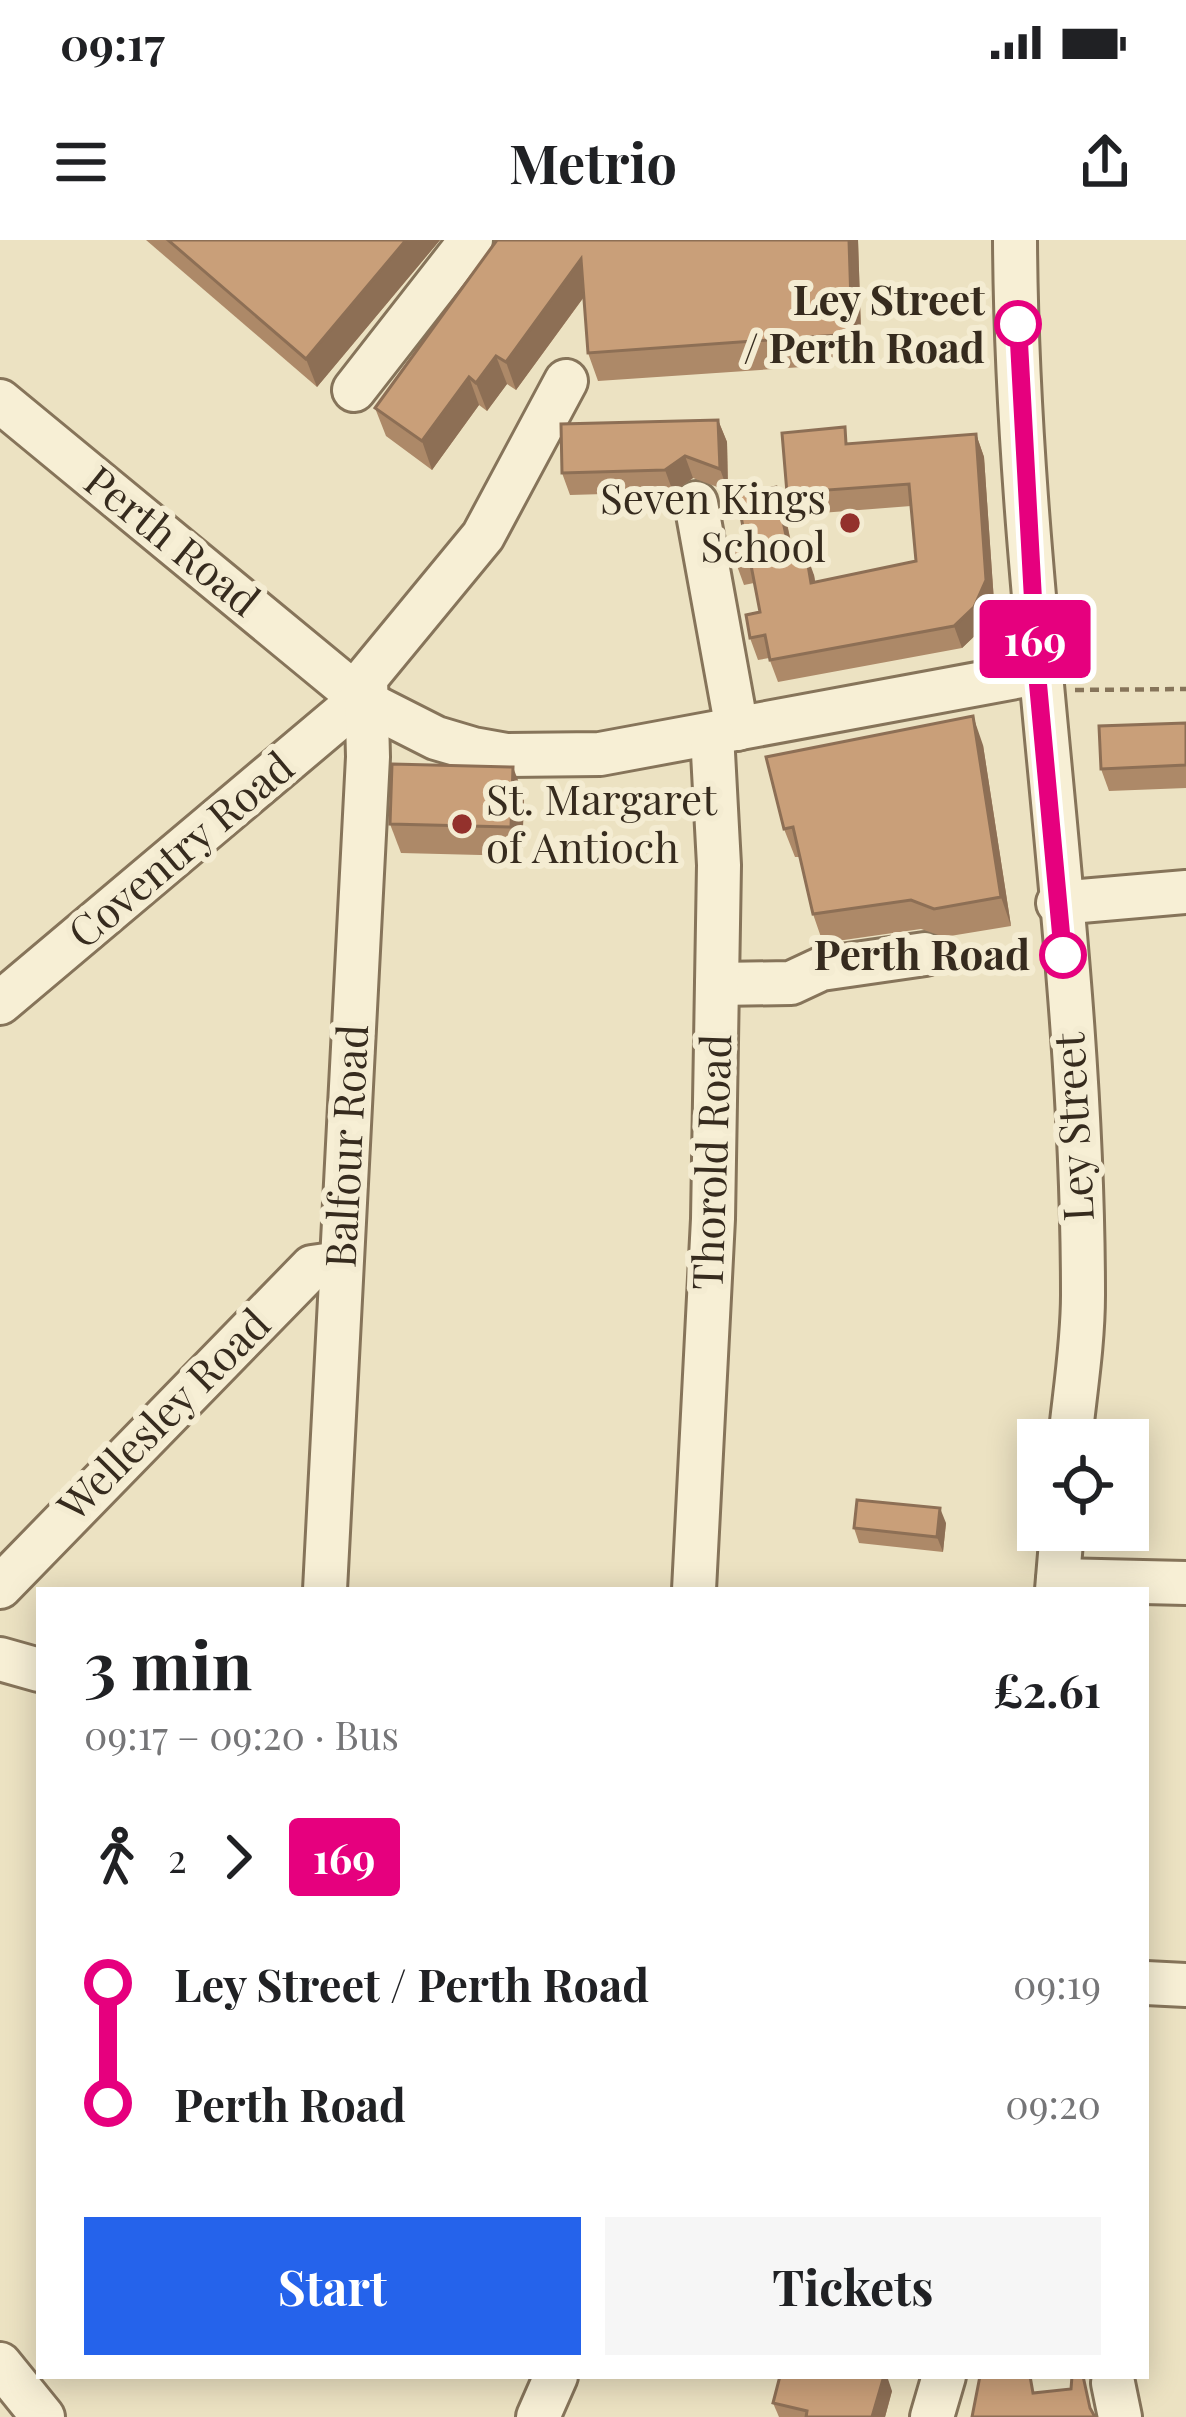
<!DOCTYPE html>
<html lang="en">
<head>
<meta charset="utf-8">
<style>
	body { margin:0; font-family:"Playfair Display",serif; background:#f6f6f6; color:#202124; height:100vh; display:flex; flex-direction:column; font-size:45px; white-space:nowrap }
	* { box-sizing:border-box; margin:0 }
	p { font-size:39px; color:#757577 }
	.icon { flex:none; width:66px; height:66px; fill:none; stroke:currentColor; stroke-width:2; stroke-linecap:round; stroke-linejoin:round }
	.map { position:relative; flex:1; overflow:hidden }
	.panel { position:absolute; left:36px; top:1347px; width:1113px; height:792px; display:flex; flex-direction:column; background:#fff; border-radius:0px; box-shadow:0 6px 30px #0003 }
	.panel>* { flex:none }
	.badge { padding:0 24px; border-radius:9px; font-size:42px; line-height:78px }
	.buttons { position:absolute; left:1017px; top:1179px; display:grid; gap:24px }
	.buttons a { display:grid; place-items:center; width:132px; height:132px; border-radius:0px; background:#fff; box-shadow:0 6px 30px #0003; font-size:60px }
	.map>.badge { position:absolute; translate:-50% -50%; box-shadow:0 0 0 6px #fff }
	.legs { display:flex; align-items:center; gap:18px; height:132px; padding:0 48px; font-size:39px }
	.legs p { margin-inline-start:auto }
	.head { display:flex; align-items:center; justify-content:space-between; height:204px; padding:0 48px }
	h1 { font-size:66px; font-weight:700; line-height:90px }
	.primary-button { display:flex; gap:24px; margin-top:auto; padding:24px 48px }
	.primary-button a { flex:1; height:138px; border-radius:0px; background:#2563eb; color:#fff; font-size:48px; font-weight:700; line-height:138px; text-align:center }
	.primary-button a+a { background:#f6f6f6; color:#202124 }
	ul { padding:0 48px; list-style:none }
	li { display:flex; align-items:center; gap:42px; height:120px; font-size:45px }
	li i { display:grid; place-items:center; width:18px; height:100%; margin:0 15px; background:currentColor }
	li i::after { content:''; width:30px; height:30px; margin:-15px; border:9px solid; border-radius:50%; background:#fff }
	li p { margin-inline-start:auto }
	li:first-child i { background:linear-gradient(#0000 50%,currentColor 0) }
	li:last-child i { background:linear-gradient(currentColor 50%,#0000 0) }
	.status { display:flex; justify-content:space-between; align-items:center; height:84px; padding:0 60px; background:#fff; direction:ltr }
	.status svg { height:33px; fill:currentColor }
	header { display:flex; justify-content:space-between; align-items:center; height:156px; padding:0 48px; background:#fff; font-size:54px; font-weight:700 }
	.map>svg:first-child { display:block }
</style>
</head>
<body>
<div class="status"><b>09:17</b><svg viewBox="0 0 49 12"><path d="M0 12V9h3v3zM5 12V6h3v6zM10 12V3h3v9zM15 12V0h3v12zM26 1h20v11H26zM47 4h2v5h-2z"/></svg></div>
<header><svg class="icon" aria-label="menu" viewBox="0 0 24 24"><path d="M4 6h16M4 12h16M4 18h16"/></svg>Metrio<svg class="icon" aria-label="share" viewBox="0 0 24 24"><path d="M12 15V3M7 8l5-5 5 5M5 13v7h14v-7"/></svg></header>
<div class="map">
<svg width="1186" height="2177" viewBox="0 0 1186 2177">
	<rect width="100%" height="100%" fill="#ece2c2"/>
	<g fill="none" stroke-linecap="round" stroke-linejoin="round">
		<defs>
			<g id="minor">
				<path d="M 1015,0 C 1017,352 1083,703 1083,1055 C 1083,1103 1075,1152 1070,1200"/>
				<polyline points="354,150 471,0"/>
				<polyline points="0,161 365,462 436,498 473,509 506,515 600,514 1037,433"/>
				<polyline points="696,263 737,489"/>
				<polyline points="1058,663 1186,652"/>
				<polyline points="717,744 791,743 821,729 925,714"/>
				<polyline points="0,763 344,473 365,462"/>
				<polyline points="1058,1340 1186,1343"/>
				<polyline points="0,1347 312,1027 340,1023"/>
				<polyline points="325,1350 368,517 366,438 483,296 566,141"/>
				<polyline points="694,1350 713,979 719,625 712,494"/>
				<polyline points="1057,1350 1062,1290"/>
				<polyline points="0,1419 39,1430"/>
				<polyline points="1146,1743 1186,1745"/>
				<polyline points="0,2124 43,2177"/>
				<polyline points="1113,2143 1120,2177"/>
				<polyline points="538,2177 556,2136"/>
				<polyline points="932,2177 944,2136"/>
			</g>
		</defs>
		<use href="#minor" stroke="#86745a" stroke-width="48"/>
		<polyline stroke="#86745a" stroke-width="4.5" stroke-dasharray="9 6" stroke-linecap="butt" points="1075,450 1186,449"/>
		<use href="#minor" stroke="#f7efd5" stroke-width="42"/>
	</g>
	<g fill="#ad8968">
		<polygon points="146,0 440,0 317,147"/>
		<polygon points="510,0 858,0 862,123 598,141 588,113 584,57 516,150 507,144 487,171 479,165 432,230 386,196 375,168"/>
		<polygon points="718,180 727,202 728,251 693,238 673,252 570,255 562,233"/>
		<polygon points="976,194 984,217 994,362 982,389 962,408 778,442 769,418 758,420 750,398 760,372 754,343 744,345 736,323 745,297 784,270 794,315 814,335 815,342 916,321 911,266 795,275 787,253 851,203"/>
		<polygon points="1186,483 1186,548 1109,551 1101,529"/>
		<polygon points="983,505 1011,686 944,697 921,689 823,703 813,674 800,617 795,617 784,589"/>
		<polygon points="524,556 522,616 401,613 390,584"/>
		<polygon points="946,1283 943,1312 859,1303 854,1288"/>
		<polygon points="892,2151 885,2177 779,2177 773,2163"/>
	</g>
	<g fill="#8d6f55">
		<polygon points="406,0 440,0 317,147 306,119"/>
		<polygon points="849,0 858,0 862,123 852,94"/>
		<polygon points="581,19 591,47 516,150 506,122"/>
		<polygon points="496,116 507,144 487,171 476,143"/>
		<polygon points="469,137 479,165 432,230 422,201"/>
		<polygon points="718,180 727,202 728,251 720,229"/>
		<polygon points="976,194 984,217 994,362 982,389 962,408 954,386"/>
		<polygon points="685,216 693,238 673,252 665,230"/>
		<polygon points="776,247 784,270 798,337 790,315"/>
		<polygon points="806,313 814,335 819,365 811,343"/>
		<polygon points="973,476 983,505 1011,686 1001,657"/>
		<polygon points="513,527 524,556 522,616 511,587"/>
		<polygon points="940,1268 946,1283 943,1312 937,1297"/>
		<polygon points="884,2136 887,2136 892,2151 885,2177 872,2177"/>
	</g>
	<g fill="#c99f79" stroke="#8d6f55" stroke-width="3">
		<polygon points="168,0 406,0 306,119"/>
		<polygon points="497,0 849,0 852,94 588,113 581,19 506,122 496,116 476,143 469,137 422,201 375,168"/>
		<polygon points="718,180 720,229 685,216 665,230 562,233 561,184"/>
		<polygon points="845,187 846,204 976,194 986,340 974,367 954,386 770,420 765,395 750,398 746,375 760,372 750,320 736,323 731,299 745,297 737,256 776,247 790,315 806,313 811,343 916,321 909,244 787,253 782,193"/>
		<polygon points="973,476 1001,657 934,669 911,660 813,674 793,587 784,589 766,517"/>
		<polygon points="1186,483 1186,525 1101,529 1099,486"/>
		<polygon points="392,524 513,527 511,587 390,584"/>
		<polygon points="857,1260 940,1268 937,1297 854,1288"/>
		<polygon points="780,2136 884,2136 872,2177 806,2177 807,2171 773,2163"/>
		<polygon points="980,2136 1030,2136 1033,2153 1071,2149 1072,2136 1083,2136 1090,2168 1095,2177 972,2177"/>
	</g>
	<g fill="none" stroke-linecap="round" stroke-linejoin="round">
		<defs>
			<polyline id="line-1" points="1018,84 1037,433 1063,715"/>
		</defs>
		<use href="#line-1" stroke="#fff" stroke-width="27"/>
		<use href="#line-1" stroke="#e6007e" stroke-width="18"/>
	</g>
	<g fill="#fff" stroke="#e6007e" stroke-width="6">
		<circle cx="1018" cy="84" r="21"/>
		<circle cx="1063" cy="715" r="21"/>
	</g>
	<g fill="#93312c" stroke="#f4ecd2" stroke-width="4.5">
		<circle cx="850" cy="283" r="12"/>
		<circle cx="462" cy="584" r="12"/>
	</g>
	<g text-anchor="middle" stroke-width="12" stroke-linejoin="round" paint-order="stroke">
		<g font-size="42" font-weight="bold" fill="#362b1e" stroke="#f4ecd2" text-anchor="end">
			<text x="985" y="75">Ley Street<tspan x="985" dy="48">/ Perth Road</tspan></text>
			<text x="1030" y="730">Perth Road</text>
		</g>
		<g font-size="42" fill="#362b1e" stroke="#f4ecd2" text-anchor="end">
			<text x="826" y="274">Seven Kings<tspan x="826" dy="48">School</tspan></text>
			<text x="486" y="575" text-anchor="start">St. Margaret<tspan x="486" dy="48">of Antioch</tspan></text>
		</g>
		<g font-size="42" fill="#362b1e" stroke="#f4ecd2">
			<text transform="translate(172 301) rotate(39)" y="15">Perth Road</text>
			<text transform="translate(181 610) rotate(-40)" y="15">Coventry Road</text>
			<text transform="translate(1074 887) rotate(-93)" y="15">Ley Street</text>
			<text transform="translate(347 906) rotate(-87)" y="15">Balfour Road</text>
			<text transform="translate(712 922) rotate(-88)" y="15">Thorold Road</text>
			<text transform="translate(164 1175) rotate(-45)" y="15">Wellesley Road</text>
		</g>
	</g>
</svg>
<div class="buttons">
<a><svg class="icon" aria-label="locate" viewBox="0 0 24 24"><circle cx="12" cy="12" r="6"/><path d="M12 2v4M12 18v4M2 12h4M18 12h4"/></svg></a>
</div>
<b class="badge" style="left:1035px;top:399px;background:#e6007e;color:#fff">169</b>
<section class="panel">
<div class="head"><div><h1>3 min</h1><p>09:17 – 09:20 · Bus</p></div><b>£2.61</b></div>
<div class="legs"><svg class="icon" aria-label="walk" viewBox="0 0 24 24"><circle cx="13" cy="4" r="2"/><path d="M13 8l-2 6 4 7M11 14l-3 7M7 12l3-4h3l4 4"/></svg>2<svg class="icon" aria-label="forward" viewBox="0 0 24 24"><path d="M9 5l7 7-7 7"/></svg><b class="badge" style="background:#e6007e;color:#fff">169</b></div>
<ul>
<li><i style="color:#e6007e"></i><b>Ley Street / Perth Road</b><p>09:19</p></li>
<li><i style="color:#e6007e"></i><b>Perth Road</b><p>09:20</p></li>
</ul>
<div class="primary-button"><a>Start</a><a>Tickets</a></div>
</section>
</div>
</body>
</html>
